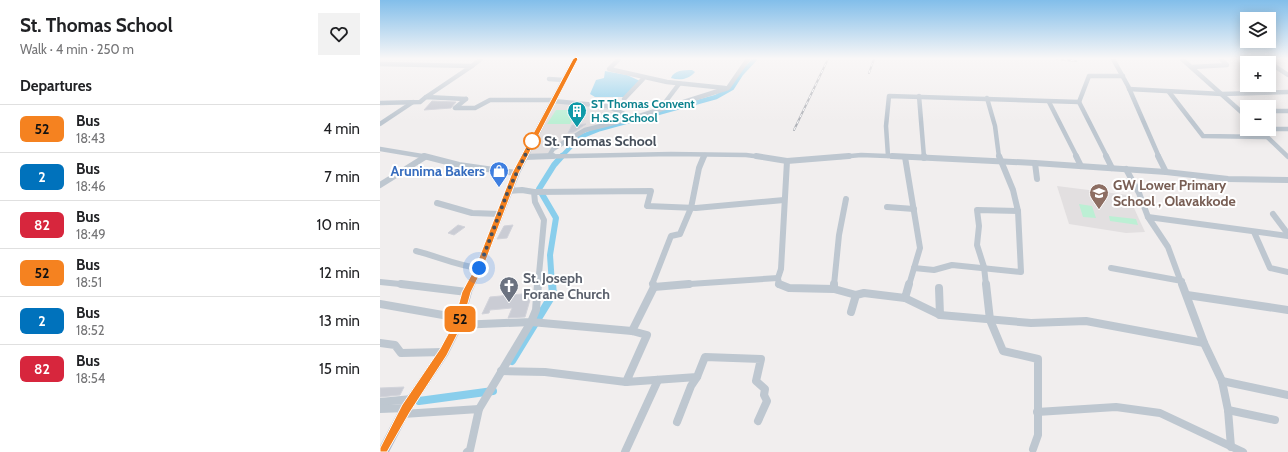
<!DOCTYPE html>
<html lang="en">
<head>
<meta charset="utf-8">
<style>
	body { margin:0; font-family:Cabin,sans-serif; background:#f2f2f2; color:#202124; height:100vh; display:flex; flex-direction:column; font-size:15px; white-space:nowrap }
	* { box-sizing:border-box; margin:0 }
	p { font-size:13px; color:#757577 }
	.icon { flex:none; width:22px; height:22px; fill:none; stroke:currentColor; stroke-width:2; stroke-linecap:round; stroke-linejoin:round }
	.map { position:relative; flex:1; overflow:hidden }
	.sheet { display:flex; flex-direction:column; background:#fff; width:380px }
	.sheet>* { flex:none }
	.badge { padding:0 8px; border-radius:6px; font-size:14px; line-height:26px }
	.buttons { position:absolute; left:860px; top:12px; display:grid; gap:8px }
	.buttons a { display:grid; place-items:center; width:36px; height:36px; border-radius:0px; background:#fff; box-shadow:0 2px 10px #0003; font-size:20px }
	.you { position:absolute; width:20px; height:20px; margin:-10px; border:3px solid #fff; border-radius:50%; background:#1a73e8; box-shadow:0 0 0 6px #1a73e833 }
	.map>.badge { position:absolute; translate:-50% -50%; box-shadow:0 0 0 2px #fff }
	h2 { padding:0 20px; font-size:15px; line-height:36px }
	.round { display:grid; place-items:center; flex:none; width:42px; height:42px; border-radius:0px; background:#f2f2f2 }
	.summary { display:flex; align-items:center; justify-content:space-between; height:68px; padding:0 20px }
	h1 { font-size:19px; font-weight:800; line-height:30px }
	ul { padding:0; list-style:none }
	li { display:flex; align-items:center; gap:12px; height:48px; padding:0 20px; border-top:1px solid #e0e0e0 }
	li div { flex:1 }
	li b { display:block; font-size:15px }
	li em { font-style:normal }
	li .badge { min-width:44px; font-weight:700; text-align:center }
	main { display:flex; flex:1; min-height:0 }
	.map>svg:first-child { display:block }
</style>
</head>
<body>
<main>
<section class="sheet">
<div class="summary"><div><h1>St. Thomas School</h1><p>Walk · 4 min · 250 m</p></div><a class="round"><svg class="icon" aria-label="heart" viewBox="0 0 24 24"><path d="M12 20l-8-8c-3-5 5-10 8-4 3-6 11-1 8 4z"/></svg></a></div>
<h2>Departures</h2>
<ul>
<li><span class="badge" style="background:#f58220;color:#111">52</span><div><b>Bus</b><p>18:43</p></div><em>4 min</em></li>
<li><span class="badge" style="background:#0072bc;color:#fff">2</span><div><b>Bus</b><p>18:46</p></div><em>7 min</em></li>
<li><span class="badge" style="background:#d7263d;color:#fff">82</span><div><b>Bus</b><p>18:49</p></div><em>10 min</em></li>
<li><span class="badge" style="background:#f58220;color:#111">52</span><div><b>Bus</b><p>18:51</p></div><em>12 min</em></li>
<li><span class="badge" style="background:#0072bc;color:#fff">2</span><div><b>Bus</b><p>18:52</p></div><em>13 min</em></li>
<li><span class="badge" style="background:#d7263d;color:#fff">82</span><div><b>Bus</b><p>18:54</p></div><em>15 min</em></li>
</ul>
</section>
<div class="map">
<svg width="908" height="452" viewBox="0 0 908 452">
	<rect width="100%" height="100%" fill="#f1eeee"/>
	<g fill="#e2dfe0">
		<polygon points="173,101 227,106 253,118 219,125 177,147 169,156 144,157"/>
		<polygon points="677,186 748,195 765,232 746,233 689,224"/>
	</g>
	<g fill="#bcefd4">
		<polygon points="176,110 196,110 190,124 167,124"/>
		<polygon points="699,204 712,206 716,218 703,217"/>
		<polygon points="729,216 756,219 758,225 730,221"/>
	</g>
	<g fill="#89ceec">
		<path d="M 312,70 L 315,72 C 309,79 300,81 291,78 C 294,70 304,70 312,70 Z"/>
		<polygon points="225,71 247,75 260,81 244,97 215,97 210,94 216,80 224,78"/>
	</g>
	<g fill="none" stroke-linecap="round" stroke-linejoin="round">
		<polyline stroke="#89ceec" stroke-width="4.5" points="181,157 200,137 220,129 336,97 352,88 361,74 375,59"/>
		<polyline stroke="#89ceec" stroke-width="6" points="172,285 170,255 176,218 159,189 174,165 182,156"/>
		<g stroke="#89ceec" stroke-width="8">
			<polyline points="132,361 173,294 172,284"/>
			<polyline points="39,401 113,391"/>
		</g>
	</g>
	<g fill="#caccd4" stroke="#d2d3da">
		<polygon points="52,101 76,102 71,108 44,110"/>
		<polygon points="247,101 256,101 254,106 238,107 235,106 236,102"/>
		<polygon points="206,124 194,132 188,133 192,125"/>
		<polygon points="78,225 85,227 74,235 68,233"/>
		<polygon points="133,225 127,238 117,239 124,226"/>
		<polygon points="152,293 145,317 128,318 132,308 110,310 109,313 102,314 110,297"/>
		<polygon points="24,387 20,395 0,397 0,388"/>
	</g>
	<g fill="none" stroke-linecap="round" stroke-linejoin="round">
		<g stroke="#bec7d0" stroke-width="4.5">
			<polyline points="239,59 229,69 287,82 345,88"/>
			<polyline points="733,59 748,86 779,157"/>
			<polyline points="802,59 867,117"/>
			<polyline points="884,59 908,75"/>
			<polyline points="0,64 92,66 46,97"/>
			<polyline points="92,66 101,59"/>
			<polyline points="812,67 847,65 841,59"/>
			<polyline points="169,79 184,80"/>
			<polyline points="749,89 842,94 908,92"/>
			<polyline points="789,92 823,136 887,137"/>
			<polyline points="539,96 544,157"/>
			<polyline points="607,98 615,126 619,157"/>
			<polyline points="86,99 75,108 95,108 110,100 174,100"/>
			<polyline points="244,99 263,79"/>
			<polyline points="173,101 227,106 253,118"/>
			<polyline points="669,102 697,157"/>
			<polyline points="699,102 727,157"/>
			<polyline points="0,103 40,102 46,97 86,99"/>
			<polyline points="280,109 299,84"/>
			<polyline points="889,111 908,111"/>
			<polyline points="0,124 33,102"/>
			<polyline points="879,129 908,157"/>
			<polyline points="889,129 908,129"/>
			<polyline points="0,149 48,157"/>
			<polyline points="169,156 173,149 205,130 253,118 348,88 368,59"/>
			<polyline points="508,156 506,126 509,96 699,102 709,76 743,76"/>
			<polyline points="144,157 291,154 366,155 382,157"/>
			<polyline points="324,157 325,155"/>
			<polyline points="460,157 481,155 533,157"/>
		</g>
		<g stroke="#bec7d0" stroke-width="6">
			<polyline points="44,156 79,165 136,173"/>
			<polyline points="376,156 407,161 469,156"/>
			<polyline points="512,156 655,163 786,172"/>
			<polyline points="544,156 544,158"/>
			<polyline points="696,156 701,166"/>
			<polyline points="726,156 732,168"/>
			<polyline points="778,156 786,172 848,179 908,180"/>
			<polyline points="144,157 173,156"/>
			<polyline points="525,157 540,248 529,285"/>
			<polyline points="655,163 657,179"/>
			<polyline points="746,169 759,193 768,217"/>
			<polyline points="0,185 45,157"/>
			<polyline points="128,191 142,190 154,192 155,202 164,220 158,285"/>
			<polyline points="154,192 271,191 267,206 316,208 404,200"/>
			<polyline points="57,203 92,213 120,214"/>
			<polyline points="507,207 534,209"/>
			<polyline points="893,214 908,234"/>
			<polyline points="874,232 890,268 908,272"/>
			<path d="M 36,251 C 57,256 77,266 99,268"/>
			<polyline points="534,268 554,270 572,265 641,272 638,211"/>
			<polyline points="731,268 802,281"/>
			<polyline points="0,282 30,285"/>
			<polyline points="274,285 273,282 291,236 300,234 311,208 319,168 324,156"/>
			<polyline points="295,285 398,278"/>
			<polyline points="399,285 398,278 401,269 407,161"/>
			<polyline points="454,285 459,235 466,199"/>
			<polyline points="606,285 604,267 597,245 599,226 597,210 638,211 633,190 619,156"/>
			<polyline points="802,285 788,247 768,217 908,236"/>
		</g>
		<g stroke="#bec7d0" stroke-width="8">
			<polyline points="21,284 87,292"/>
			<polyline points="399,284 409,288 454,289 476,295"/>
			<polyline points="606,284 610,320 623,351 658,359 658,435 653,449"/>
			<polyline points="274,287 309,284"/>
			<polyline points="559,288 560,315"/>
			<polyline points="454,289 454,284"/>
			<polyline points="807,295 908,310"/>
			<polyline points="525,298 560,315 651,323 706,321 824,343 802,284"/>
			<polyline points="0,304 80,318"/>
			<polyline points="471,312 476,295 484,293 525,298 529,284"/>
			<polyline points="78,325 151,322 156,310 158,284"/>
			<polyline points="252,331 274,287 273,284"/>
			<polyline points="0,343 15,345 21,353 64,352"/>
			<polyline points="824,343 842,381 848,410 851,447"/>
			<polyline points="121,371 165,372 246,382"/>
			<polyline points="842,381 908,395"/>
			<polyline points="0,402 32,399"/>
			<polyline points="0,409 26,408"/>
			<polyline points="99,409 151,322 252,331 267,335 246,382 317,377 325,357 381,359 376,381 385,389 384,395 387,401 378,421"/>
			<polyline points="848,410 895,420"/>
			<polyline points="657,412 736,407 780,413 863,452"/>
			<polyline points="23,414 99,409 90,450 87,452"/>
			<polyline points="297,422 311,386 317,377"/>
			<polyline points="245,452 278,380"/>
		</g>
		<polygon fill="#adbacd" fill-rule="evenodd" points="192,59 198,59 140,173 103,268 92,292 83,325 68,355 30,412 9,452 0,452 0,446 22,404 60,349 73,325 82,292 95,268 132,173"/>
		<defs>
			<g id="rail">
				<polyline points="677,59 696,61"/>
				<polyline points="489,73 494,59"/>
				<polyline points="414,130 448,59"/>
			</g>
		</defs>
		<use href="#rail" stroke="#b0b2b8" stroke-width="2"/>
		<use href="#rail" stroke="#fff" stroke-width="1" stroke-dasharray="3.5" stroke-linecap="butt"/>
	</g>
	<linearGradient id="sky" x2="0" y2="1"><stop stop-color="#82beea"/><stop offset="0.48" stop-color="#f9f7f7"/><stop offset="1" stop-color="#f9f7f7" stop-opacity="0"/></linearGradient>
	<rect width="908" height="122" fill="url(#sky)"/>
	<polygon fill="#f58220" stroke="#fff" points="196,57 198,59 139,173 103,268 91,292 82,325 67,355 30,412 7,452 0,452 0,448 22,405 60,349 73,325 82,292 95,268 132,173 193,59"/>
	<g fill="none" stroke-linecap="round" stroke-linejoin="round">
		<polyline stroke="#464f5b" stroke-width="4" stroke-dasharray="0 7.2" points="99,268 128,191 152,141"/>
	</g>
	<defs>
		<symbol id="building-pin" viewBox="-11 -11 22 30"><path d="M0 17L-7.5 6A9.5 9.5 0 1 1 7.5 6Z" fill="#0f9aa8" stroke="#fff"/><path d="M-4-6H4V6H1V3H-1V6H-4ZM-2.5-4.3h1.7v1.8h-1.7ZM.8-4.3h1.7v1.8H.8ZM-2.5-1h1.7V.8h-1.7ZM.8-1h1.7V.8H.8Z" fill="#fff"/></symbol>
		<symbol id="shop-pin" viewBox="-11 -11 22 30"><path d="M0 17L-7.5 6A9.5 9.5 0 1 1 7.5 6Z" fill="#3f7fe0" stroke="#fff"/><path d="M-5-2.5h2.3a2.7 3.5 0 0 1 5.4 0H5L5.5 6h-11ZM-1.5-2.5h3a1.5 2.3 0 0 0-3 0Z" fill="#fff"/></symbol>
		<symbol id="school-pin" viewBox="-11 -11 22 30"><path d="M0 17L-7.5 6A9.5 9.5 0 1 1 7.5 6Z" fill="#8d6e63" stroke="#fff"/><path d="M0-5L7-2L0 1L-7-2ZM-4 1L0 2.5L4 1V4Q0 6-4 4Z" fill="#fff"/></symbol>
		<symbol id="church-pin" viewBox="-11 -11 22 30"><path d="M0 17L-7.5 6A9.5 9.5 0 1 1 7.5 6Z" fill="#6b7280" stroke="#fff"/><path d="M-1.2-6h2.4v3.5h3.3v2.4h-3.3V6h-2.4V-.1h-3.3v-2.4h3.3Z" fill="#fff"/></symbol>
	</defs>
	<g fill-rule="evenodd">
		<use href="#building-pin" x="186" y="100" width="22" height="30"/>
		<use href="#shop-pin" x="108" y="160" width="22" height="30"/>
		<use href="#school-pin" x="708" y="182" width="22" height="30"/>
		<use href="#church-pin" x="118" y="275" width="22" height="30"/>
	</g>
	<circle fill="#fff" stroke="#f58220" stroke-width="2" cx="152" cy="141" r="8"/>
	<g text-anchor="middle" stroke-width="4" stroke-linejoin="round" paint-order="stroke">
		<g font-size="12" font-weight="bold" fill="#0d838f" stroke="#fff" text-anchor="start">
			<text x="211" y="108">ST Thomas Convent<tspan x="211" dy="14">H.S.S School</tspan></text>
		</g>
		<g font-size="14" font-weight="bold" fill="#464f5b" stroke="#fff" text-anchor="start">
			<text x="164" y="146">St. Thomas School</text>
		</g>
		<g font-size="14" font-weight="bold" fill="#366cbe" stroke="#fff" text-anchor="end">
			<text x="105" y="176">Arunima Bakers</text>
		</g>
		<g font-size="14" font-weight="bold" fill="#785e54" stroke="#fff" text-anchor="start">
			<text x="733" y="190">GW Lower Primary<tspan x="733" dy="16">School , Olavakkode</tspan></text>
		</g>
		<g font-size="14" font-weight="bold" fill="#5b616d" stroke="#fff" text-anchor="start">
			<text x="143" y="283">St. Joseph<tspan x="143" dy="16">Forane Church</tspan></text>
		</g>
	</g>
</svg>
<div class="buttons">
<a><svg class="icon" aria-label="layers" viewBox="0 0 24 24"><path d="M12 4l9 5-9 5-9-5zM3 14l9 5 9-5"/></svg></a>
<a>+</a>
<a>−</a>
</div>
<div class="you" style="left:99px;top:268px"></div>
<b class="badge" style="left:80px;top:319px;background:#f58220;color:#111">52</b>
</div>
</main>
</body>
</html>
